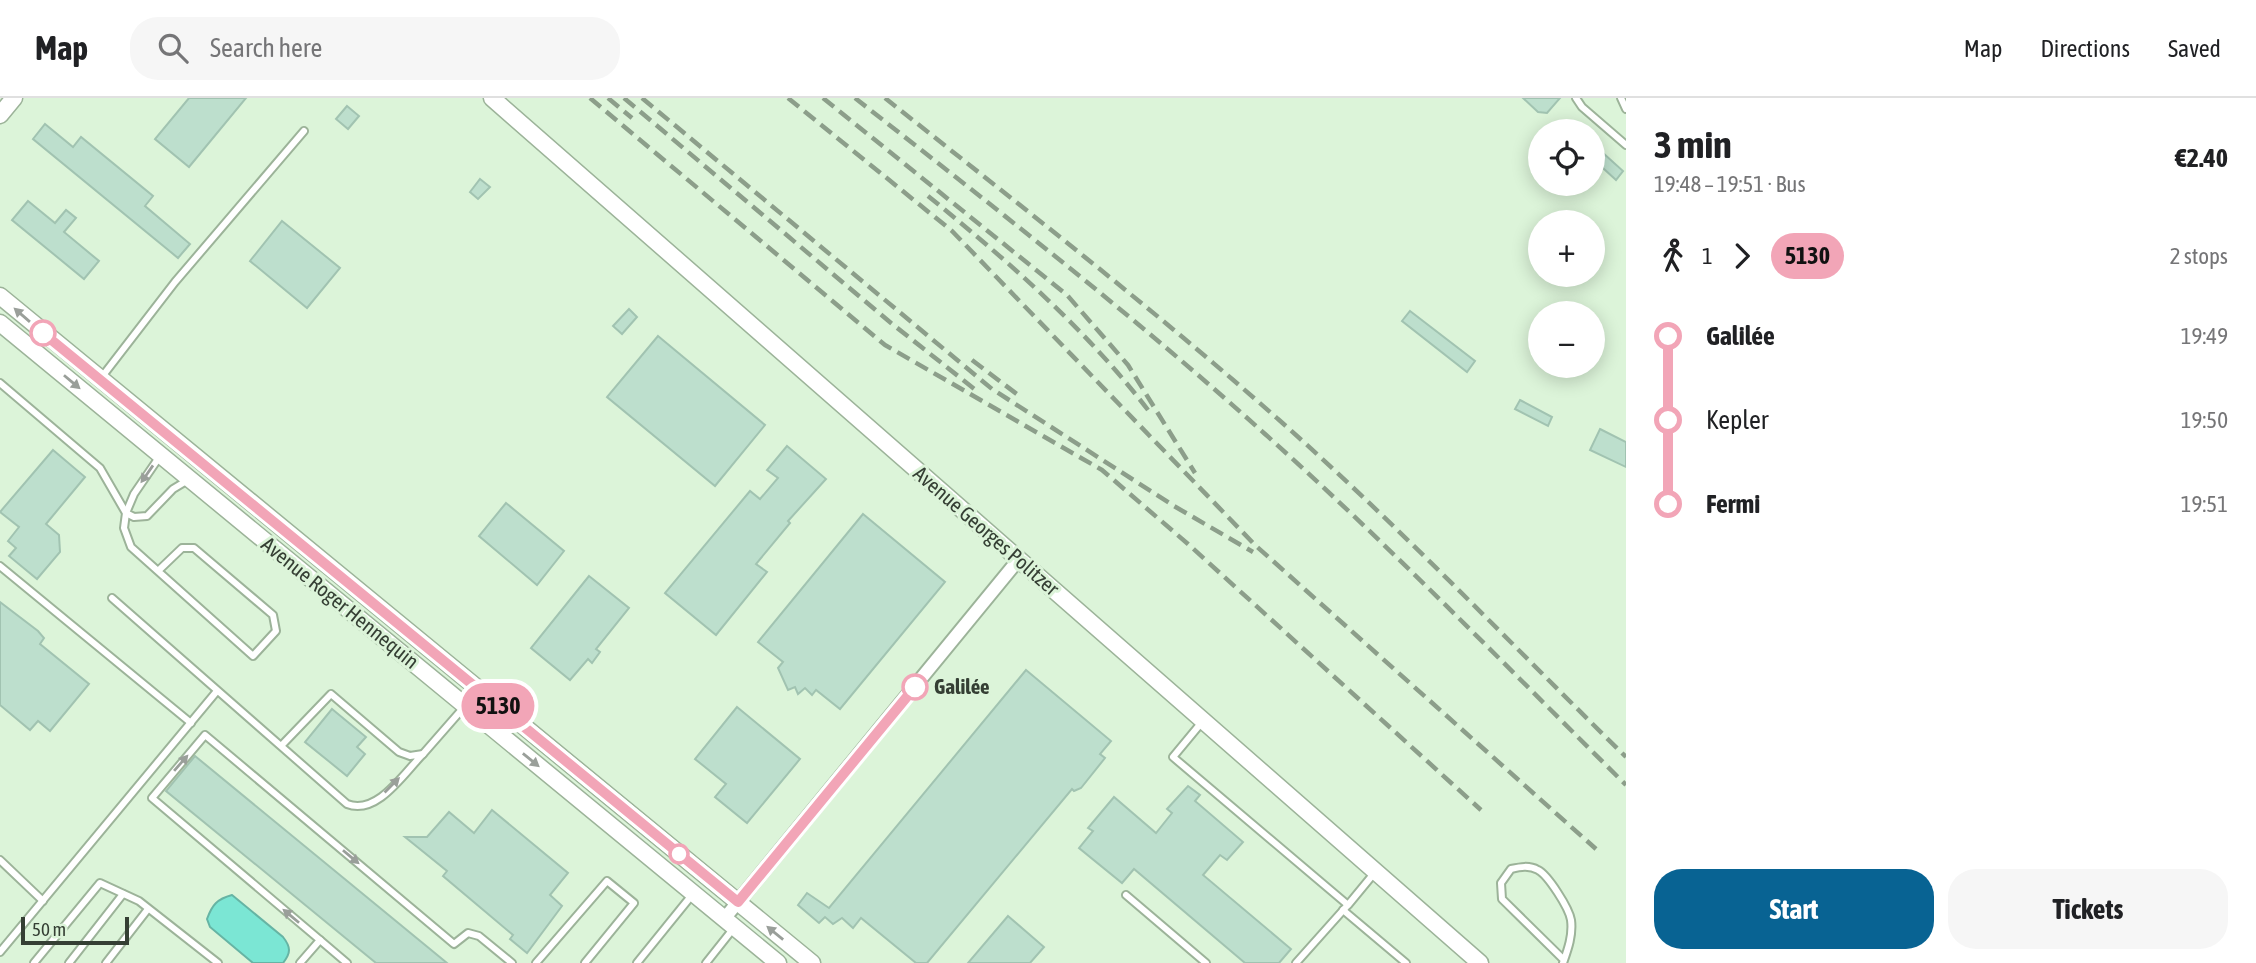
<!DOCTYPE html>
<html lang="en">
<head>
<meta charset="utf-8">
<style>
	body { margin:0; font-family:"Asap Condensed",sans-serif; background:#f6f6f6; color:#202124; height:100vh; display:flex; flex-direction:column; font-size:26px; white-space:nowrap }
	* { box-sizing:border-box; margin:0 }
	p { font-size:23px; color:#757577 }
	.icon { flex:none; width:38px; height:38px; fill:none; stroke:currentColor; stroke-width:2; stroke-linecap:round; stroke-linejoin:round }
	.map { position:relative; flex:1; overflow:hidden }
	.panel { display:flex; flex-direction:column; background:#fff; width:630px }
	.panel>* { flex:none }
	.badge { padding:0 14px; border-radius:23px; font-size:24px; line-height:46px }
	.controls { position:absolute; left:1528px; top:21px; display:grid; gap:14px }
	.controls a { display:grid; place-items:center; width:77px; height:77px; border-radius:50%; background:#fff; box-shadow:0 4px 18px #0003; font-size:35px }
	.scale { position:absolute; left:21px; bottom:18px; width:108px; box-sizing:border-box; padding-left:7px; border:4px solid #353f34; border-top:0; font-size:19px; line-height:24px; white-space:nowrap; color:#353f34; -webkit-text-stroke:5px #dcf4d9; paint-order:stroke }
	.map>.badge { position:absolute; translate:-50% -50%; box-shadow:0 0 0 4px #fff }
	.legs { display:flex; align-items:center; gap:10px; height:77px; padding:0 28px; font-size:23px }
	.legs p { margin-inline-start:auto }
	.head { display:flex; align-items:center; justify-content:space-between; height:119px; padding:0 28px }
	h1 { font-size:38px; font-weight:700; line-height:52px }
	.primary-button { display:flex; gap:14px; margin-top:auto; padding:14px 28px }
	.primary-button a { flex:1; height:80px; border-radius:28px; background:#086393; color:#fff; font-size:28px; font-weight:700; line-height:80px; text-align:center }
	.primary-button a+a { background:#f6f6f6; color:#202124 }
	ul { padding:0 28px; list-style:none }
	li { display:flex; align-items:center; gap:24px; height:84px; font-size:26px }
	li i { display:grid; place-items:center; width:10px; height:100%; margin:0 9px; background:currentColor }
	li i::after { content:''; width:18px; height:18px; margin:-9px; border:5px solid; border-radius:50%; background:#fff }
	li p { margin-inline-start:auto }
	li:first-child i { background:linear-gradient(#0000 50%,currentColor 0) }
	li:last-child i { background:linear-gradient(currentColor 50%,#0000 0) }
	header { display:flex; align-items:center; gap:42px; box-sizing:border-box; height:98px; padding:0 35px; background:#fff; border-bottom:2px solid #e0e0e0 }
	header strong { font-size:33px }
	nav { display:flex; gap:38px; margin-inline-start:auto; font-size:24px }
	.search { width:490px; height:63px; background:#f6f6f6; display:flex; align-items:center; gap:18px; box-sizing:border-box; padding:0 24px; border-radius:28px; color:#757577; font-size:26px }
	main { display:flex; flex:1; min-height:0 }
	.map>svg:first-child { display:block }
</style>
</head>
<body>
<header>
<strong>Map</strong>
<div class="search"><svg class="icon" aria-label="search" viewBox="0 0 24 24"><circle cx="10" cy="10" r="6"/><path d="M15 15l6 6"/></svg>Search here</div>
<nav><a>Map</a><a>Directions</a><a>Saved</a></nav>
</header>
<main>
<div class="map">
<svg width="1626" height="865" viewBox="0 0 1626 865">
	<rect width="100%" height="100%" fill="#dcf4d9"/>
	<path fill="#7be6d4" stroke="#66b4a4" stroke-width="2" d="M 232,797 L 283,839 C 291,849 291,855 283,865 L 253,865 L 210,829 L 207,821 C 212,807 217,801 232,797 Z"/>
	<g fill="#bddfcd" stroke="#a1c3b1" stroke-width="2">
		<polygon points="189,0 246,0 189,69 155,41"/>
		<polygon points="1523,0 1560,0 1547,15 1538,14"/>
		<polygon points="347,8 359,18 348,31 336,21"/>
		<polygon points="45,26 73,49 81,39 153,98 145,108 190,146 178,160 33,41"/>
		<polygon points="1592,45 1623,73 1616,82 1592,60"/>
		<polygon points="480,81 490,89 478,101 470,94"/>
		<polygon points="28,103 55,125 66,112 76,120 64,134 99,163 84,181 12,122"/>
		<polygon points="282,123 340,170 307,210 250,163"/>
		<polygon points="629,211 637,219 622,236 613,228"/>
		<polygon points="1410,213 1475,263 1467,274 1402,223"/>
		<polygon points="658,238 765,327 715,388 607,299"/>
		<polygon points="1520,302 1552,319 1548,328 1515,311"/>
		<polygon points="1600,331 1626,344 1626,369 1590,352"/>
		<polygon points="787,348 826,381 788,423 790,425 756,466 767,474 716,537 665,495 750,393 760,401 778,380 767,372"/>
		<polygon points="53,352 85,379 46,426 59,437 60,454 37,481 9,458 16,450 8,443 19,429 0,414"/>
		<polygon points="506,405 564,453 537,487 479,438"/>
		<polygon points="863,416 945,484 840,611 816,592 812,597 805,590 798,596 795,589 788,592 778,570 783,564 758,544"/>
		<polygon points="589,478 629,510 596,551 600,554 592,565 588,561 570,582 531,550"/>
		<polygon points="0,504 38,533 44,540 40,546 89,586 50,633 38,623 30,632 0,607"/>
		<polygon points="1026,572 1111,643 1100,656 1105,660 1081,690 1074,693 1072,691 927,865 916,865 861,820 853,830 842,820 833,826 825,819 819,825 798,807 807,795 829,810"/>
		<polygon points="737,609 800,661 747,725 715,699 726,686 695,661"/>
		<polygon points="332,611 366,639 357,649 365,656 347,678 305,644"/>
		<polygon points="195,658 447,865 376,865 166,693"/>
		<polygon points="1188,688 1200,697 1195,703 1243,744 1227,762 1220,757 1203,777 1291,851 1279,865 1245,865 1134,771 1122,785 1079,750 1093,733 1088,730 1114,699 1156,735 1172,715 1167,711"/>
		<polygon points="492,712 568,775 550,797 562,808 527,855 510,841 513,837 443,778 447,773 405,739 427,739 449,714 474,735"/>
		<polygon points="1008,818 1044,849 1030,865 968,865"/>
	</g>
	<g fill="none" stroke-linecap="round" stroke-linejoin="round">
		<defs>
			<g id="service">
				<polyline points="1576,0 1582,9 1626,47"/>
				<polyline points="1621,0 1626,11"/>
				<polyline points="101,280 175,184 304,33"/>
				<polyline points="0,285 100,370 126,415 124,430 131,449 253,558 276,533 273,517 194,450 182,450 158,473"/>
				<polyline points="160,358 134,396 126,415 134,419 147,418 173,391 188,382"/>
				<polyline points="0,468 191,625"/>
				<path d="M 112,500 L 347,706 C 377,718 404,675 423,656 L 410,658 L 399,654 L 331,596 L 281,648"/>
				<polyline points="1202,624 1173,659 1348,807 1376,773"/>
				<polyline points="423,656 465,608"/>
				<polyline points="0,762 43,803"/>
				<polyline points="1126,797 1206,865"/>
				<polyline points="1343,812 1406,865"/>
				<polyline points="320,842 347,865"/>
				<polyline points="0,854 217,593"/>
				<polyline points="34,865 100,785 139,803 218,865"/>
				<polyline points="69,865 123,796"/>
				<polyline points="106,865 148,811"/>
				<polyline points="300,865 320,842 152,700 205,637 454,846 468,835 479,838 512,865"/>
				<polyline points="536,865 607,783 634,805 585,865"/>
				<polyline points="637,865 692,797"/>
				<polyline points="706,865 733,831"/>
				<polyline points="1296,865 1346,809"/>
				<path d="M 1563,865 C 1568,851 1573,837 1571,822 C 1569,810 1548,777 1538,772 C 1529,767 1520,769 1511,771 L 1501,785 L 1502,801 L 1564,862"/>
			</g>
			<polyline id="minor" points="724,821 1019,461"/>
			<g id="tertiary">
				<polyline points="492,0 1480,865"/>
				<polyline points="0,17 14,0"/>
				<polyline points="0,198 812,865"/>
				<polyline points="0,225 778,865"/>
			</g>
		</defs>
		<use href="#service" stroke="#9cb399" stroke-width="10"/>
		<use href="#minor" stroke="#9cb399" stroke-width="16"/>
		<use href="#tertiary" stroke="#9cb399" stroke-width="19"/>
		<use href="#service" stroke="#fff" stroke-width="6"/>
		<use href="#minor" stroke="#fff" stroke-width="12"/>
		<use href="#tertiary" stroke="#fff" stroke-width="16"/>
		<g stroke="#8c9e8a" stroke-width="4.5" stroke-dasharray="14 7" stroke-linecap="butt">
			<polyline points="590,0 885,247 1102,372 1188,446 1481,712"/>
			<polyline points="608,0 632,20"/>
			<polyline points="624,0 891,225 977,293"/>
			<polyline points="642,0 992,291 1174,408 1253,454"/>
			<polyline points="788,0 952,133 1255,447 1596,751"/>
			<polyline points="823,0 1067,197 1128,267 1195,375"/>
			<path d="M 855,0 C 994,109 1134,218 1265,336 C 1390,448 1507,569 1626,687"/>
			<path d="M 885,0 C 1017,105 1151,209 1278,321 C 1399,428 1511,546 1626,659"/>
			<path d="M 928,98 C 1008,163 1085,230 1148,312"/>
			<polyline points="972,262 1022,300"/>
		</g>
	</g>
	<defs><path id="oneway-solid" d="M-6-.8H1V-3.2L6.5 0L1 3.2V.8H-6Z" transform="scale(1.75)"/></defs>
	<g fill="#9a9f9a">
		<use href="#oneway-solid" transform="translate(22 217) rotate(-139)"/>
		<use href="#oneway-solid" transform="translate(72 284) rotate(40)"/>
		<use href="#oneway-solid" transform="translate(147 376) rotate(125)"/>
		<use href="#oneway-solid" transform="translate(531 662) rotate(39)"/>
		<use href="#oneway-solid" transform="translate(181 665) rotate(-49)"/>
		<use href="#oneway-solid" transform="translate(392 687) rotate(-45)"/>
		<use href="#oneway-solid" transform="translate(351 759) rotate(40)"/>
		<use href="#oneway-solid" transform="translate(291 818) rotate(-140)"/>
		<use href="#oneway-solid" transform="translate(775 835) rotate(-141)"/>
	</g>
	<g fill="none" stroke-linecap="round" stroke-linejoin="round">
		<defs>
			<polyline id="line-1" points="43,235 738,804 915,589"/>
		</defs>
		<use href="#line-1" stroke="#fff" stroke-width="16"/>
		<use href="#line-1" stroke="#f2a5b7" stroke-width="10"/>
	</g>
	<g fill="#fff" stroke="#f2a5b7" stroke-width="3.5">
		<circle cx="43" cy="235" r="12"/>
		<circle cx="915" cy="589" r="12"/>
		<circle cx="679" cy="756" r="9"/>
	</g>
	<g text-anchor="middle" stroke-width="6" stroke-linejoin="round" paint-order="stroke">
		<g font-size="21" fill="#353f34" stroke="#dcf4d9">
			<text transform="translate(986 433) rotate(41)" y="7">Avenue Georges Politzer</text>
			<text transform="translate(340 505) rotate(39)" y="7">Avenue Roger Hennequin</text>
		</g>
		<g font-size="21" font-weight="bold" fill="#353f34" stroke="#dcf4d9" text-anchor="start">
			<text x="934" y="596">Galilée</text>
		</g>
	</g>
</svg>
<div class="controls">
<a><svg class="icon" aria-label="locate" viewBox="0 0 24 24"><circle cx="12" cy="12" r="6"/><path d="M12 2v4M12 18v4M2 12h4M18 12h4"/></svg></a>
<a>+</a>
<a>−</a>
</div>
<div class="scale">50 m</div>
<b class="badge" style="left:498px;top:608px;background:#f2a5b7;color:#111">5130</b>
</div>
<section class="panel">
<div class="head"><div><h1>3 min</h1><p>19:48 – 19:51 · Bus</p></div><b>€2.40</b></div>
<div class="legs"><svg class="icon" aria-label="walk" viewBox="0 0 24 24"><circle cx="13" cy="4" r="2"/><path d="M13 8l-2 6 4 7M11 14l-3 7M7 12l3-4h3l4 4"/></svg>1<svg class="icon" aria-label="forward" viewBox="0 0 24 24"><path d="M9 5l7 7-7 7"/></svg><b class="badge" style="background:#f2a5b7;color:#111">5130</b><p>2 stops</p></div>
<ul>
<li><i style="color:#f2a5b7"></i><b>Galilée</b><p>19:49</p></li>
<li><i style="color:#f2a5b7"></i><span>Kepler</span><p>19:50</p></li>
<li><i style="color:#f2a5b7"></i><b>Fermi</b><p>19:51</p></li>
</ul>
<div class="primary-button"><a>Start</a><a>Tickets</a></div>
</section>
</main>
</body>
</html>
